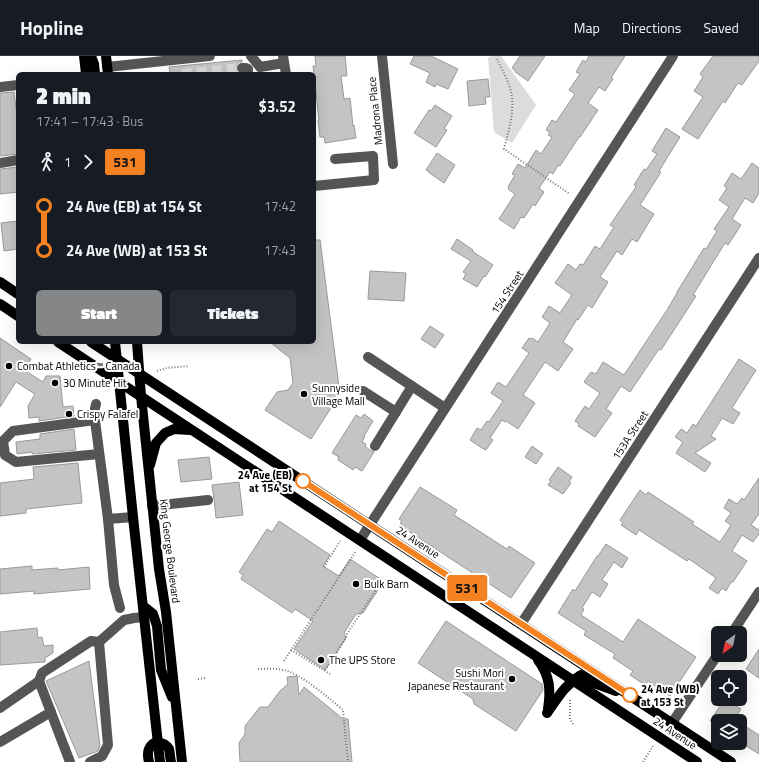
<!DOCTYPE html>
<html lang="en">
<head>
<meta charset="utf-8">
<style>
	body { margin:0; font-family:"Titillium Web",sans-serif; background:#242831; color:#f1f3f6; height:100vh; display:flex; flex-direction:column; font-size:15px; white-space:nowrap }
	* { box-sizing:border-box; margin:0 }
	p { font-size:13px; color:#9ea1a6 }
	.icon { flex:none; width:22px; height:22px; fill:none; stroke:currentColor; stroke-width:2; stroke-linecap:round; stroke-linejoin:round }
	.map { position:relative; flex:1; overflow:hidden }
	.panel { position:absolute; left:16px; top:16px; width:300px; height:272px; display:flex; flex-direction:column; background:#171b24; border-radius:6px; box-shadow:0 4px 16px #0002 }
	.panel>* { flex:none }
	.badge { padding:0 8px; border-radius:3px; font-size:14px; line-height:26px }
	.needle { width:26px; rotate:213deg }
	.tools { position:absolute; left:711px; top:570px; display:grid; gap:8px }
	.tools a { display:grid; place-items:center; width:36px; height:36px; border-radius:6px; background:#171b24; box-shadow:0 4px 16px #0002; font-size:20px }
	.map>.badge { position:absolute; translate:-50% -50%; box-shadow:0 0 0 2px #fff }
	.legs { display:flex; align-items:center; gap:6px; height:44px; padding:0 20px; font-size:13px }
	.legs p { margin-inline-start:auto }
	.overview { display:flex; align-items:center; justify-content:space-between; height:68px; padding:0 20px }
	h1 { font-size:22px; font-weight:800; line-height:30px }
	.cta { display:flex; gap:8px; margin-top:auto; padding:8px 20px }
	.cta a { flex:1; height:46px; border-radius:6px; background:#858687; color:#fff; font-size:16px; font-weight:800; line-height:46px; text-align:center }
	.cta a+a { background:#242831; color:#f1f3f6 }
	ul { padding:0 20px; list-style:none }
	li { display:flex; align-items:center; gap:14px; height:44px; font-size:15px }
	li i { display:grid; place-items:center; width:6px; height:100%; margin:0 5px; background:currentColor }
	li i::after { content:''; width:10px; height:10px; margin:-5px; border:3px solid; border-radius:50%; background:#171b24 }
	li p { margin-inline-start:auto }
	li:first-child i { background:linear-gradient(#0000 50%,currentColor 0) }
	li:last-child i { background:linear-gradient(currentColor 50%,#0000 0) }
	header { display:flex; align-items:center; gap:24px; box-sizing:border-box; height:56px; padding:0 20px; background:#171b24; border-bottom:1px solid #363941 }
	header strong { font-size:19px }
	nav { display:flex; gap:22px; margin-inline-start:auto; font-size:14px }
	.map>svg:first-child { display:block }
</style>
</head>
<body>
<header>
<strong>Hopline</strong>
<nav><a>Map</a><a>Directions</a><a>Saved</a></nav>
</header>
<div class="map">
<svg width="759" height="706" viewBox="0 0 759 706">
	<rect width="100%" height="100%" fill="#fff"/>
	<polygon fill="#dcdcdc" points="491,0 501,0 536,49 512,87 494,76 488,2"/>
	<g fill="#c4c4c4" stroke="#999">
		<polygon points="315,0 345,0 347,20 341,20 344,43 350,42 353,70 354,69 356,82 325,87 324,81 320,81 318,64 319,64 313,10 316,10"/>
		<polygon points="414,0 431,0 458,13 448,33 436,28 435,31 426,26 430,17 410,8"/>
		<polygon points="520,0 545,0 528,25 515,16 515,14 512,12"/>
		<polygon points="589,0 625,0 611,22 613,23 605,35 599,31 588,47 598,54 580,81 579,81 560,110 558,109 553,118 550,116 539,132 544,136 535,150 533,148 524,162 521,161 514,173 499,163 515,138 508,133 509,131 508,131 515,119 512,118 518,108 525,112 536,94 541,98 552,81 548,79 550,76 546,74 552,64 556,66 575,38 569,34 580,18 576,16 583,4 586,6"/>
		<polygon points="713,0 759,0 759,5 742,29 738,27 725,47 723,45 698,83 682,73 703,41 694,35 703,21 700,18"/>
		<polygon points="242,4 242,6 239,6 237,8 236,12 237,16 240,18 170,18 169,11"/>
		<polygon points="488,23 490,41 485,41 486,48 469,50 467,25"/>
		<polygon points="14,36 18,68 18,98 0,100 0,37"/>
		<polygon points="435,49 452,60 444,73 447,74 436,91 414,77 429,54 431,55"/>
		<polygon points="666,72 680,81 659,115 661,116 640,149 654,158 637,186 632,183 622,199 617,195 600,221 608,226 592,252 588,249 578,264 577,263 563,286 573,293 558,315 545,306 523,339 535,347 518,373 506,365 505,366 502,364 490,382 493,384 486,394 482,392 470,384 477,372 481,374 487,365 489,366 503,345 491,337 498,326 506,331 529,297 522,292 529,282 531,283 532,282 538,286 550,267 542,261 549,250 560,257 572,239 555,227 568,208 576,214 580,208 583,209 595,190 600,193 614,171 610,169 636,131 634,129 644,113 646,114 657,98 652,95"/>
		<polygon points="437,97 455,109 444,127 428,116 429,115 426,114"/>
		<polygon points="752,107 759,112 759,137 753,147 745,142 732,163 741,169 728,189 725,187 693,239 696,240 661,294 659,293 630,336 621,330 606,353 612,357 595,381 578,370 579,368 575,365 585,350 589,353 600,337 584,326 591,316 596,318 603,306 624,319 667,254 677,237 677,236 704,192 706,193 717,175 714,173 729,151 719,144 727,132 724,130 732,117 741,123"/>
		<polygon points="18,111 18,136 0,138 0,113"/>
		<polygon points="18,165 18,193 4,195 1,167"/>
		<polygon points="457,183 473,194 472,195 493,209 485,221 484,220 477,231 463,223 466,218 463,216 471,205 451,193"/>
		<polygon points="314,184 320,184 340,338 311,383 265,354 277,336 288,334 293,327 290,302 270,286 314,286"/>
		<polygon points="370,215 406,217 404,245 368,243"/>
		<polygon points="430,270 444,279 435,292 421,283"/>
		<polygon points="0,282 31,303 24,314 43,326 46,320 60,320 63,351 73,350 74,360 39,365 39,361 29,362 28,350 35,338 16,326 0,351"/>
		<polygon points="739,303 756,314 732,352 740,357 733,368 722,362 711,380 716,383 695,397 711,407 705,416 676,397 683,386 675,381 681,373 687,377 693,368 696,370"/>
		<polygon points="364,358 373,365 364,380 365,380 362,386 366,388 365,390 371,395 374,396 362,415 355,411 353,414 338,404 339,401 332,397 356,359 361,362"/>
		<polygon points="74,373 76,394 32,398 32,396 17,398 16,386 40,383 40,378"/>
		<polygon points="532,390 543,398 536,408 525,401"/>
		<polygon points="209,401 212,423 181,426 178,404"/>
		<polygon points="78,407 82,447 26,453 26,457 0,460 0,427 34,423 33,411"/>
		<polygon points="558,411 572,421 569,426 571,427 563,438 548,429 551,425 549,424"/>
		<polygon points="759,422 759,458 751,469 759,474 759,478 753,486 742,479 732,495 747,505 733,526 731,526 726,535 722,532 718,538 709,532 716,522 689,503 687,505 639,474 636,479 621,469 623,467 620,464 640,434 646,439 648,436 694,466 692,468 720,486 731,469 725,465 731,457 724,452 729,443 737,448 742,442 744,444"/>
		<polygon points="239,426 243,459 216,462 214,443 212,429"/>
		<polygon points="420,431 457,454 454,459 507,493 509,490 535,507 511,542 402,471 403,469 400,467 402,465 399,463"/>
		<polygon points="279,465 330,499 323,510 339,520 350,503 382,524 379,530 380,531 363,557 356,558 344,577 346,582 325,614 294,593 313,565 295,553 292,557 241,523 243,519 239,516 267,473 272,476"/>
		<polygon points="606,488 628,502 622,512 614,506 602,524 608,528 600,541 592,536 582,552 584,553 581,559 623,586 638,563 696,601 670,640 648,625 645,629 630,619 633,615 613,602 615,598 584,579 586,575 558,557 573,533 575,535 597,500 598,500"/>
		<polygon points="32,510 32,514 58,512 58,514 89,511 90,533 34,538 34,535 0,538 0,513"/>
		<polygon points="446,565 542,628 543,634 516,675 474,648 473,643 418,607"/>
		<polygon points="37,572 38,582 42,581 44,590 53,589 53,597 45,602 45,606 0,609 0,576"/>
		<polygon points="759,593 759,622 746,613"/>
		<polygon points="89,605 100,690 98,695 79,702 46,625"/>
		<polygon points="297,620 299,639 304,631 343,663 348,663 352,706 240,706 239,687 245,678 245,670 260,651 268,651 280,635 288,628 287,621"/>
		<polygon points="725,643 741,653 733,665 710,665"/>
		<polygon points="740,667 759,679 759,698 740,686"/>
	</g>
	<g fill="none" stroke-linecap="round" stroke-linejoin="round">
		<polyline stroke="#d9d9d9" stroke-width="10" stroke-dasharray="10 5" stroke-linecap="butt" points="182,18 242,12"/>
		<g stroke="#777" stroke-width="2" stroke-dasharray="1 2" stroke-linecap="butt">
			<path d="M 497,3 C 501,12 507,22 510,32 C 516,52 509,73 504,93 L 570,138"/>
			<polyline points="157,315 167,312 189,310"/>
			<polyline points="324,511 340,485"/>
			<polyline points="291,594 330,618"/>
			<polyline points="284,605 356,495"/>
			<path d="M 258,613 C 266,613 275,612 283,614 C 299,616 330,643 343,654 L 348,706"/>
			<polyline points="325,614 346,582 347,578 379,529 382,530 387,523"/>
			<polyline points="198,623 205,622"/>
			<polyline points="570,644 570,663 573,668"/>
			<polyline points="643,706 653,690"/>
		</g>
		<g stroke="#555" stroke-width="10">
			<polyline points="251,0 260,11 284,7"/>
			<polyline points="283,0 286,18"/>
			<polyline points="382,0 393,108"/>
			<polyline points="107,11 210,0"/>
			<polyline points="242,12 246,12 248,13 248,18"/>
			<polyline points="0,31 18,29"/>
			<polyline points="0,107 18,104"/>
			<polyline points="314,130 374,124 373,100 335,103"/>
			<polyline points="368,301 445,352"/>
			<polyline points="363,335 396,356"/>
			<polyline points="96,348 94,357 108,463 114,529 120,552"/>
			<polyline points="95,364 13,375 3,385 5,399 16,406 99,398"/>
			<polyline points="375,390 412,330"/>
			<polyline points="152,450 208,444"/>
			<polyline points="108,463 133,461"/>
			<polyline points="360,484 673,0"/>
			<polyline points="521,568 759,202"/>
			<polyline points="732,577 759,536"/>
			<polyline points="39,625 70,706"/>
			<polyline points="0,652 39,625 42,617 91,585 99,586 124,564 134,562 144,561"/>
			<polyline points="672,667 718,598"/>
			<polyline points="0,686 51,656"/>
			<polyline points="90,706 102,700 108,689 99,586"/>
		</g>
		<g stroke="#000" stroke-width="10">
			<polyline points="84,0 86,18"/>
			<polyline points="91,0 94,8 95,18"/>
			<polyline points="106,0 108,18"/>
			<polyline points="0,226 18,238"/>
			<polyline points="0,248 18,260"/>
			<polyline points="58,286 697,706"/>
			<polyline points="91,286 731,706"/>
			<polyline points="115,286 133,461 160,706"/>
			<polyline points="137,286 141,340 159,513 166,556 182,706"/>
			<polyline points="150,409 156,387 165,377 174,373 190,374"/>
			<polyline points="143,550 153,558 157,570 161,614 172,641"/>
			<path d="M 538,604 C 550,620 551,634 548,653"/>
			<path d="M 547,657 C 559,640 564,630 581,619 L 594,627 L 616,635"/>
			<path d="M 149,706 C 148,702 147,697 149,693 C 153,684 164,685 169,693 C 170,697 170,702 171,706"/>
		</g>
	</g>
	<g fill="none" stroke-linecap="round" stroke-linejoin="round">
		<defs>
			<polyline id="line-1" points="303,425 630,639"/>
		</defs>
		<use href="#line-1" stroke="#fff" stroke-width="9"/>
		<use href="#line-1" stroke="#f58220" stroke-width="6"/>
	</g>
	<g fill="#000" stroke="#fff" stroke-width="1.5">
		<circle cx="9" cy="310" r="4"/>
		<circle cx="55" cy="327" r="4"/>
		<circle cx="304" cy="338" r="4"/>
		<circle cx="69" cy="358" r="4"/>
		<circle cx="356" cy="528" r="4"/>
		<circle cx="321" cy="604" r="4"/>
		<circle cx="512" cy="623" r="4"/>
	</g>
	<g fill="#fff" stroke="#f58220" stroke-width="2">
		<circle cx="303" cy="425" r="7"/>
		<circle cx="630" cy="639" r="7"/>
	</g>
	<g text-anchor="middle" stroke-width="4" stroke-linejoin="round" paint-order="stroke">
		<g font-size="11" fill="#000" stroke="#fff">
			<text transform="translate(375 55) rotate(-96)" y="4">Madrona Place</text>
			<text transform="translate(507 236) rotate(-57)" y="4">154 Street</text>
			<text transform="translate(630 379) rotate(-57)" y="4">153A Street</text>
			<text transform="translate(418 486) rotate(33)" y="4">24 Avenue</text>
			<text transform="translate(170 495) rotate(83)" y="4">King George Boulevard</text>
			<text transform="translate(675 677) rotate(33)" y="4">24 Avenue</text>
		</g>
		<g font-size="11" fill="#000" stroke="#fff" text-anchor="start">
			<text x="17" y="314">Combat Athletics™ Canada</text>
			<text x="63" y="331">30 Minute Hit</text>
			<text x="312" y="336">Sunnyside<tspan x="312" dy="13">Village Mall</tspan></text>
			<text x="77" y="362">Crispy Falafel</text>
			<text x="364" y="532">Bulk Barn</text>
			<text x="329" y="608">The UPS Store</text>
			<text x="504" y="621" text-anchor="end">Sushi Mori<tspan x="504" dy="13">Japanese Restaurant</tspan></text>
		</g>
		<g font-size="11" font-weight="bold" fill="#000" stroke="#fff" text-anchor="end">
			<text x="292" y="423">24 Ave (EB)<tspan x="292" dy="13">at 154 St</tspan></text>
			<text x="641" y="637" text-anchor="start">24 Ave (WB)<tspan x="641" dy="13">at 153 St</tspan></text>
		</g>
	</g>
</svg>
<div class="tools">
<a><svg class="needle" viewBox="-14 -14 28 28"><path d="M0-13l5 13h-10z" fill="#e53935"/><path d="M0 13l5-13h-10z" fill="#9ea1a6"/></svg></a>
<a><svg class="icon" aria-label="locate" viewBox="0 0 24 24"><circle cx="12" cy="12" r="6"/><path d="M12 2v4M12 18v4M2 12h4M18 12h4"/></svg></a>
<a><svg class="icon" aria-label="layers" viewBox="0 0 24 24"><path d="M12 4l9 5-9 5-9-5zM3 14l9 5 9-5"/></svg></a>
</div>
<b class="badge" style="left:467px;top:532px;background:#f58220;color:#111">531</b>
<section class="panel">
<div class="overview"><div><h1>2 min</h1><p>17:41 – 17:43 · Bus</p></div><b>$3.52</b></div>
<div class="legs"><svg class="icon" aria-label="walk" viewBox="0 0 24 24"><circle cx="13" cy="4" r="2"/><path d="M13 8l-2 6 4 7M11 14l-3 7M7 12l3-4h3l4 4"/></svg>1<svg class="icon" aria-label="forward" viewBox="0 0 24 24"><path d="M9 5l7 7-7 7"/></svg><b class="badge" style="background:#f58220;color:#111">531</b></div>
<ul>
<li><i style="color:#f58220"></i><b>24 Ave (EB) at 154 St</b><p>17:42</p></li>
<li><i style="color:#f58220"></i><b>24 Ave (WB) at 153 St</b><p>17:43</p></li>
</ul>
<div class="cta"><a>Start</a><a>Tickets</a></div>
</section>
</div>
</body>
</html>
